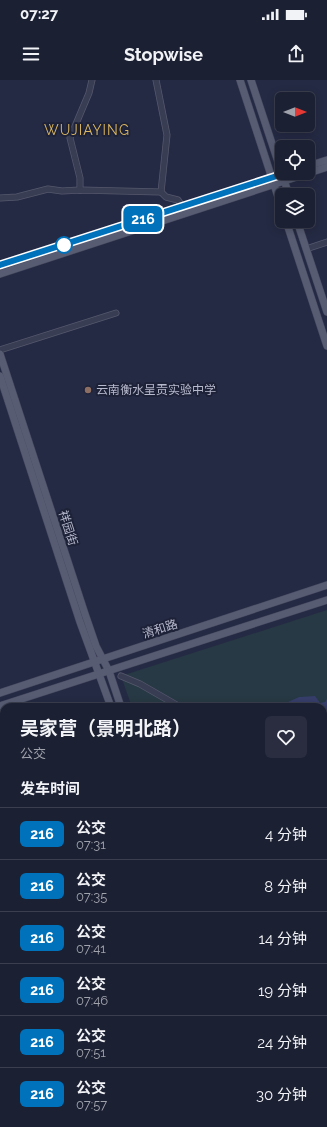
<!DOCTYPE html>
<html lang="zh">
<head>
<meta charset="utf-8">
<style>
	body { margin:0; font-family:Raleway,"Noto Sans SC",sans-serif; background:#292d3f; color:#f1f3f6; height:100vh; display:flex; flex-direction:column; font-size:15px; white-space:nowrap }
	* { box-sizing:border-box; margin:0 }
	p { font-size:13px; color:#a0a3ac }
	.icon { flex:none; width:22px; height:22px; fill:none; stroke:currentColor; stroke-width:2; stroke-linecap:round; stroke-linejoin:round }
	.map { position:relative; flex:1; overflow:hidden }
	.panel { position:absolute; left:0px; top:623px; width:327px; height:424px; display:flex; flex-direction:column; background:#1c2033; border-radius:12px 12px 0 0; box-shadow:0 2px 10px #0003,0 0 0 1px #3a3e4e }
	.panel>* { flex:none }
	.badge { padding:0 8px; border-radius:6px; font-size:14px; line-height:26px }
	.needle { width:26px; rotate:90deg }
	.fabs { position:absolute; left:275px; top:12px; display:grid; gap:8px }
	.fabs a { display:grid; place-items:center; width:40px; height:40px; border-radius:6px; background:#1c2033; box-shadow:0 2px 10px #0003,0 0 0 1px #3a3e4e; font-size:20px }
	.map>.badge { position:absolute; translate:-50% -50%; box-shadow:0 0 0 2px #fff }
	h2 { padding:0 20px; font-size:15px; line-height:36px }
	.round { display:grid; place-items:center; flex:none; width:42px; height:42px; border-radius:6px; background:#292d3f }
	.head { display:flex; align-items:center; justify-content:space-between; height:68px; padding:0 20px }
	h1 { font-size:19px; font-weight:700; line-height:30px }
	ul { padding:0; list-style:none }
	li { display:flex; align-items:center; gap:12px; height:52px; padding:0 20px; border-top:1px solid #3a3e4e }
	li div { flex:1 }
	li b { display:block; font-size:15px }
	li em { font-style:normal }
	li .badge { min-width:44px; font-weight:700; text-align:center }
	.status { display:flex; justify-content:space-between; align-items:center; height:28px; padding:0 20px; background:#1c2033; direction:ltr }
	.status svg { height:11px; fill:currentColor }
	header { display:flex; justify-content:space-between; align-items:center; height:52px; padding:0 20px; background:#1c2033; font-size:18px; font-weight:700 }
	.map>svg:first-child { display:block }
</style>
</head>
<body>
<div class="status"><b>07:27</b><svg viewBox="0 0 49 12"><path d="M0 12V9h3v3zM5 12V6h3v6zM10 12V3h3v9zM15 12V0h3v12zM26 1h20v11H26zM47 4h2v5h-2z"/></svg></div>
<header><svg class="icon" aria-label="menu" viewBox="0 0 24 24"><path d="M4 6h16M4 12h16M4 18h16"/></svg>Stopwise<svg class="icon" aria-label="share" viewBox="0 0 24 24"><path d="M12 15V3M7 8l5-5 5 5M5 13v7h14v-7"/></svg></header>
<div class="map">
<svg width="327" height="1047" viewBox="0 0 327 1047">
	<rect width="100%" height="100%" fill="#252a44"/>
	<polygon fill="#273944" points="327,530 327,840 323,841 323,627 132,627 121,596"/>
	<polygon fill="#363e6a" points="315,616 320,623 325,622 327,619 327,830 323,831 323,627 277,627 299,617"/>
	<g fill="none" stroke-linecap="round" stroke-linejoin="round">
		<g stroke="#3b3f59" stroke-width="7" stroke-dasharray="7 3.5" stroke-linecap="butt">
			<polyline points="0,950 4,949"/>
			<polyline points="0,958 4,957"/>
			<polyline points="252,1043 253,1047"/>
		</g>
		<defs>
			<g id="minor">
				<polyline points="156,0 167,55 161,112 166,117 178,120 182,126"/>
				<polyline points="80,110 80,98 70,58 89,13 92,0"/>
				<polyline points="0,118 17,117 48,109 62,111 80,110 161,112"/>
				<polyline points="306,169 327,162"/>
				<polyline points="0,270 116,233"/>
				<polyline points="121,596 140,604 180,627"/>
				<polyline points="0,764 4,776"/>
				<polyline points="0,785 4,783"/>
				<polyline points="323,867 327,865"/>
				<polyline points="323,887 327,885"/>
			</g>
			<g id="major">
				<polyline points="240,0 282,129"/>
				<polyline points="251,0 289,115"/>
				<polyline points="308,86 327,80"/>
				<polyline points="286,141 327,266"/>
				<polyline points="297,141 327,232"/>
				<polyline points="0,185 286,93"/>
				<polyline points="0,194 327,87"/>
				<polyline points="0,274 85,534 96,566 109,591 121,627"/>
				<polyline points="0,296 80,542 111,627"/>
				<polyline points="0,613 327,505"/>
				<polyline points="0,626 327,520"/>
				<polyline points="323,853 327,852"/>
				<polyline points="323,862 327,861"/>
				<polyline points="323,876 327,874"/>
				<polyline points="323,894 327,892"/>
				<polyline points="0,986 4,993"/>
				<polyline points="21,1043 22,1047"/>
				<polyline points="27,1043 28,1047"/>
				<polyline points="266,1043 267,1047"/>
			</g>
		</defs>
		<use href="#minor" stroke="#55586d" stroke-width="7"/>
		<use href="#major" stroke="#43465c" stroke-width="8"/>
		<use href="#minor" stroke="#393d53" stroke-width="5.5"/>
		<use href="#major" stroke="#575c73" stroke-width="7"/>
		<g stroke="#5b607a" stroke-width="1" stroke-dasharray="4 4" stroke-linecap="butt">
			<polyline points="323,935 327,934"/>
			<polyline points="323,988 327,986"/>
			<polyline points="323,1013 327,1011"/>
			<polyline points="323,1037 327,1036"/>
			<polyline points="0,1039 4,1038"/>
			<polyline points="135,1047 147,1043"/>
			<polyline points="147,1047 159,1043"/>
			<polyline points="225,1047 237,1043"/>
			<polyline points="278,1047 296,1043"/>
		</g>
		<defs>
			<g id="major-bridge">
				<polyline points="147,1043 148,1047"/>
				<polyline points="155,1043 156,1047"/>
			</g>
		</defs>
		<use href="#major-bridge" stroke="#43465c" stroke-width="8" stroke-linecap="butt"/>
		<use href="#major-bridge" stroke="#575c73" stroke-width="7"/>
	</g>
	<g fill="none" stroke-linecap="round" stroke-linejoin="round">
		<defs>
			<polyline id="line" points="0,185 286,93"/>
		</defs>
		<use href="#line" stroke="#fff" stroke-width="9"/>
		<use href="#line" stroke="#0072bc" stroke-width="6"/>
	</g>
	<circle fill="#fff" stroke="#0072bc" stroke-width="2" cx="64" cy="165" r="8"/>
	<circle fill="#8d6e63" stroke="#1e2238" stroke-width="1.5" cx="88" cy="310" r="4"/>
	<g text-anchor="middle" stroke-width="4" stroke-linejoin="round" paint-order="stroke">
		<g font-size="12" fill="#b7b9cd" stroke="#1e2238" text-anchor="start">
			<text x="96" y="314">云南衡水呈贡实验中学</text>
		</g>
		<g font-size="12" fill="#b7b9cd" stroke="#1e2238">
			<text transform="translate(68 448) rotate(72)" y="4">祥园街</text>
			<text transform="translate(160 549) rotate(-18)" y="4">清和路</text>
		</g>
		<g font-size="14" letter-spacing="1" fill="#dcb862" stroke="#1e2238">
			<text x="87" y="55">WUJIAYING</text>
		</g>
	</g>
</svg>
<div class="fabs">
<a><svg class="needle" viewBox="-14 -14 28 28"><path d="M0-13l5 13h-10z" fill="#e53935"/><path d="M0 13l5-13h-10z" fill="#a0a3ac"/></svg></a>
<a><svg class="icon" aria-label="locate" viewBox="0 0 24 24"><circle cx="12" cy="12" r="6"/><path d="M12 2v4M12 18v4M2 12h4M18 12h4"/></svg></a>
<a><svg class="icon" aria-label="layers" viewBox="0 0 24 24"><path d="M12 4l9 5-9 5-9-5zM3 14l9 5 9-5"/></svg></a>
</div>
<b class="badge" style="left:143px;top:139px;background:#0072bc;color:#fff">216</b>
<section class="panel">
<div class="head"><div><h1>吴家营（景明北路）</h1><p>公交</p></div><a class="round"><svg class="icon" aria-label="heart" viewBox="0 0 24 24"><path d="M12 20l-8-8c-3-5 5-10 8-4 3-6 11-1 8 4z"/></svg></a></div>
<h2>发车时间</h2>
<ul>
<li><span class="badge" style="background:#0072bc;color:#fff">216</span><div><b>公交</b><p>07:31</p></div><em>4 分钟</em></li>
<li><span class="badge" style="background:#0072bc;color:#fff">216</span><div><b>公交</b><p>07:35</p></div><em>8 分钟</em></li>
<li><span class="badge" style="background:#0072bc;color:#fff">216</span><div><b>公交</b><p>07:41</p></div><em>14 分钟</em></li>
<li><span class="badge" style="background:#0072bc;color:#fff">216</span><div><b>公交</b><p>07:46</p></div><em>19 分钟</em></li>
<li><span class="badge" style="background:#0072bc;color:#fff">216</span><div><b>公交</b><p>07:51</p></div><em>24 分钟</em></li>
<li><span class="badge" style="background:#0072bc;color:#fff">216</span><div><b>公交</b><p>07:57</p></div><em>30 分钟</em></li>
</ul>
</section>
</div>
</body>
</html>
